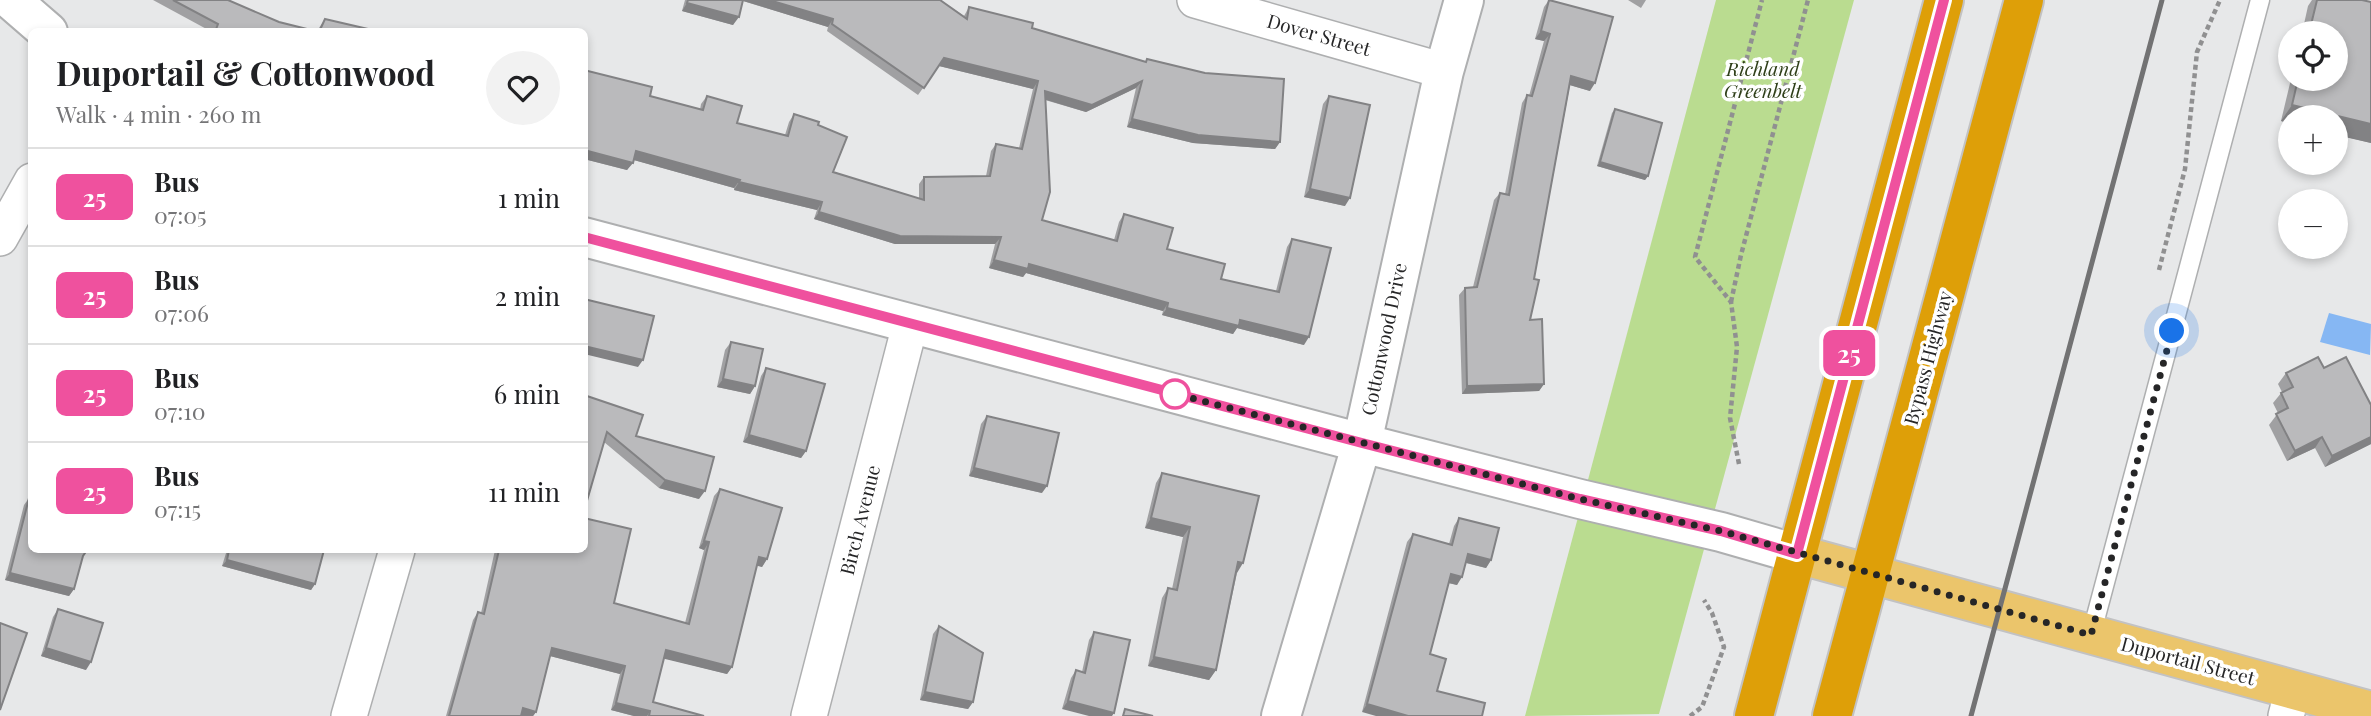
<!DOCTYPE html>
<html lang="en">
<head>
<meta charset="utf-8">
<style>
	body { margin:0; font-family:"Playfair Display",serif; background:#f2f2f2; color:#202124; height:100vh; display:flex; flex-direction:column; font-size:26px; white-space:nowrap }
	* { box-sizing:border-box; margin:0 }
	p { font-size:23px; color:#757577 }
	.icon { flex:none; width:38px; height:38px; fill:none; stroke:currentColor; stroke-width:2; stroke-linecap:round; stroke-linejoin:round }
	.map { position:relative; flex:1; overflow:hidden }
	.side { position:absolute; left:28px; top:28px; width:560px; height:525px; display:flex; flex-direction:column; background:#fff; border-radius:10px; box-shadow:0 4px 10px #0003 }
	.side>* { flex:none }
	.badge { padding:0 14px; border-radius:10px; font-size:24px; line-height:46px }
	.buttons { position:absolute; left:2278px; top:21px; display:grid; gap:14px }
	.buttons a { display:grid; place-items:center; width:70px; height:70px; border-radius:50%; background:#fff; box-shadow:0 4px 10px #0003; font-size:35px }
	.you { position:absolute; width:35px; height:35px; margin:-18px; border:5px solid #fff; border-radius:50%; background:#1a73e8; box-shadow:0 0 0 10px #1a73e833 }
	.map>.badge { position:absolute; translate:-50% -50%; box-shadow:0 0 0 4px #fff }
	.round { display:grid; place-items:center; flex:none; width:74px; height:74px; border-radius:37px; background:#f2f2f2 }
	.head { display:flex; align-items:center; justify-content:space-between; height:119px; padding:0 28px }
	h1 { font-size:33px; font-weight:700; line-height:52px }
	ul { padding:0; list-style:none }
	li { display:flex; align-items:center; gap:21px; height:98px; padding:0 28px; border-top:2px solid #e0e0e0 }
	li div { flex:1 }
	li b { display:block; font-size:26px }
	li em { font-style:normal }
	li .badge { min-width:77px; font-weight:700; text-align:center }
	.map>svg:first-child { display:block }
</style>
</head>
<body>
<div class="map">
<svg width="2371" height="716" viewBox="0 0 2371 716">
	<rect width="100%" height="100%" fill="#e7e8e9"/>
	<polygon fill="#badc90" points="1716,0 1854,0 1659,714 1525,716"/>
	<polygon fill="#86b7f3" points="2329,313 2371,324 2370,355 2320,342"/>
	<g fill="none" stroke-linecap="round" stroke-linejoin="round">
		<defs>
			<polyline id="lane" points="2091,635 2260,0"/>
			<g id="street">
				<polyline points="1195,0 1444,71"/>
				<polyline points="0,238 32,181"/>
				<polyline points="349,716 397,550"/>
				<polyline points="809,716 910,325"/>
				<polyline points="2286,716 2293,689"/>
			</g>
			<g id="secondary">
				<polyline points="11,0 48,32"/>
				<polyline points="584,237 1362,443 1580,499 1721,532 1797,554"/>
				<polyline points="1281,716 1362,443 1444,71 1464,0"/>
			</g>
			<polyline id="primary" points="1797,554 2371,711"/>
			<g id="highway">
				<polyline points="1754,716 1944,0"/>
				<polyline points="1832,716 2024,0"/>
			</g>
		</defs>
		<use href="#lane" stroke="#aeafb0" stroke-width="21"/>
		<use href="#street" stroke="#aeafb0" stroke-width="38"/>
		<use href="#secondary" stroke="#aeafb0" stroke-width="42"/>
		<use href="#primary" stroke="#c2c2c3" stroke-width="42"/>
		<use href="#highway" stroke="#c2c2c3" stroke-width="42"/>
		<g stroke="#909091" stroke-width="4.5" stroke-dasharray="5 3.5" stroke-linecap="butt">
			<polyline points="2159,270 2185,169 2197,52 2220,0"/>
			<polyline points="1731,302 1741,255 1808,0"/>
			<polyline points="1739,464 1730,418 1737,347 1731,302 1695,257 1762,0"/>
			<polyline points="1690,716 1702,707 1724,647 1712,613 1704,600"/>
		</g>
		<use href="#lane" stroke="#fff" stroke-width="18"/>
		<use href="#street" stroke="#fff" stroke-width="35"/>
		<use href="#secondary" stroke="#fff" stroke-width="38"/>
		<use href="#primary" stroke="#ebc56b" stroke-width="38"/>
		<use href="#highway" stroke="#de9f08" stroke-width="38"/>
		<polyline stroke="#727273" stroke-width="5" points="1971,716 2162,0"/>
	</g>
	<g fill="#a0a0a2">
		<polygon points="153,0 228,0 279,22 317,31 325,19 381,32 212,32"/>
		<polygon points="685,0 940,0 964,16 969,7 1032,28 1145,62 1147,59 1280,142 1275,149 1193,143 1127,127 1136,88 1086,112 1045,100 1042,220 1114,240 1119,222 1124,214 1167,249 1221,279 1276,291 1287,247 1292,239 1304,345 1237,328 1233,334 1162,315 1163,311 1026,273 1023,277 989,268 995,244 895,244 814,219 817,210 734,190 734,188 634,160 627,170 584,159 584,70 650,96 700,110 701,104 707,96 737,123 785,135 789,122 794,114 818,125 833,172 919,199 919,184 924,177 986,176 991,151 996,144 1019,148 1033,89 939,66 918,95 827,31 828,27 743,1 733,25 682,11"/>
		<polygon points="1549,0 1590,91 1570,85 1534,279 1530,320 1544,384 1539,391 1462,394 1459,295 1465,288 1473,287 1494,200 1500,193 1505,194 1522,103 1527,95 1529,96 1544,41 1535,39 1544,7"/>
		<polygon points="1628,0 1646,0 1641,8"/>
		<polygon points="2312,0 2362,0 2371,2 2371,143 2281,121 2291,79 2336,79 2336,33 2302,33 2308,6"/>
		<polygon points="1329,96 1345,206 1304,197 1323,104"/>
		<polygon points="1615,109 1648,176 1645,180 1597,166 1612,113"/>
		<polygon points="731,342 755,386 750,394 717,387 725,350"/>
		<polygon points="766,368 806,451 801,458 743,442 761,376"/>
		<polygon points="2324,368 2371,405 2371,444 2325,467 2315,448 2287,461 2269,425 2278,413 2273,403 2282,392 2278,384 2286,373"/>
		<polygon points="584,395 636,436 699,499 659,488 604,442"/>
		<polygon points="987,416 1042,493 969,476 981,424"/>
		<polygon points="1162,473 1237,573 1216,670 1209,680 1148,666 1162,598 1168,588 1172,589 1183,537 1145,528 1156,483"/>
		<polygon points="720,489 767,559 762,567 757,565 732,667 727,674 664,658 653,702 704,716 634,716 611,710 620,674 550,656 536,712 533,716 446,716 473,620 478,612 481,613 495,550 584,550 614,603 685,623 704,550 699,548 714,496"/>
		<polygon points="32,497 32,550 83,556 74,589 69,596 5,580 24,505 29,498 31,499"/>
		<polygon points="1459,518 1491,560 1486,568 1466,563 1457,585 1448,583 1430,654 1362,712 1407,542 1413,534 1449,544 1454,526"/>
		<polygon points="227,550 324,550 315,584 311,590 222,566"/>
		<polygon points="58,609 86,670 41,656 53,617"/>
		<polygon points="939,626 973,702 968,709 920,700 933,634"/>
		<polygon points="1094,632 1130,640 1062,709 1071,678 1076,670 1082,672 1089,640"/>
	</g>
	<g fill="#828284">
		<polygon points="740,0 769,0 833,19 828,27"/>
		<polygon points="687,3 739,17 733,25 682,11"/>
		<polygon points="1541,31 1550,34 1544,41 1535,39"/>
		<polygon points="944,58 1038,81 1033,89 939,66"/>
		<polygon points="1571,76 1595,83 1590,91 1566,84"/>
		<polygon points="1142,81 1136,88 1086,112 1040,98 1045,91"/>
		<polygon points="2292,105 2371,124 2371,143 2336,135 2336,117 2291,117 2291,124 2281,121"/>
		<polygon points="1132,119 1280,142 1275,149 1193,143 1127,127"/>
		<polygon points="584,150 633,163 627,170 584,159"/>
		<polygon points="636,151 740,180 734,188 630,159"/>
		<polygon points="1600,162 1648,176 1645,180 1597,166"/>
		<polygon points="739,182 822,202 817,210 734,190"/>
		<polygon points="1310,189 1350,198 1345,206 1304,197"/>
		<polygon points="819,212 1001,237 995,244 895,244 814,219"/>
		<polygon points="994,260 1029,264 1168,303 1163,311 1026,273 1023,277 989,268"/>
		<polygon points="1167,308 1240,320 1309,337 1304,345 1237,328 1233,334 1162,315"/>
		<polygon points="584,346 643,360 638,367 584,354"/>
		<polygon points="723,379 755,386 750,394 717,387"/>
		<polygon points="1544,384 1539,391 1462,394 1467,386"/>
		<polygon points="749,435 806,451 801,458 743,442"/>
		<polygon points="2322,437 2315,448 2287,461 2295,451"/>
		<polygon points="2371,437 2371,444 2325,467 2332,456"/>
		<polygon points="974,468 1047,486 1042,493 969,476"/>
		<polygon points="665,480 705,491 699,499 659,488"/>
		<polygon points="1151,518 1190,527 1183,537 1145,528"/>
		<polygon points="704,541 709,542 704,550 699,548"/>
		<polygon points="111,550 124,550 122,553"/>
		<polygon points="1468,554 1491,560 1486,568 1463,562"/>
		<polygon points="759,557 767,559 762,567 754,565"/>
		<polygon points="227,560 315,584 311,590 222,566"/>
		<polygon points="1238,562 1243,563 1237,573 1231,572"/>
		<polygon points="10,573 74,589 69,596 5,580"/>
		<polygon points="1451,574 1462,577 1457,585 1445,582"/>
		<polygon points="46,648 91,662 86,670 41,656"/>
		<polygon points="552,648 625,666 620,674 546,655"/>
		<polygon points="666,650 732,667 727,674 661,658"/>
		<polygon points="1154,657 1216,670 1209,680 1148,666"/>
		<polygon points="925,692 973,702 968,709 920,700"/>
		<polygon points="1068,701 1114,713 1112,716 1089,716 1062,709"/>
		<polygon points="616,703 650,711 647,716 634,716 611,710"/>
		<polygon points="1367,704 1408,716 1376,716 1362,712"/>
		<polygon points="523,708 536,712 533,716 518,716"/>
	</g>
	<g fill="#bababc" stroke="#828284" stroke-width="2">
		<polygon points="173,0 228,0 279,22 319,32 215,32 218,24"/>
		<polygon points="688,0 743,0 739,17 687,3"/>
		<polygon points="769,0 940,0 967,19 969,7 1033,23 1032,28 1146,62 1147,59 1205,73 1284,79 1280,142 1198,135 1132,119 1142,81 1092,105 1045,91 1050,192 1042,220 1117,241 1124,214 1173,228 1167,249 1225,264 1221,279 1279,292 1292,239 1331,248 1309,337 1240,320 1239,326 1167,308 1168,303 1029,264 1028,269 994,260 1001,237 900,236 819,212 822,202 739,182 740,180 636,151 633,163 584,150 584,70 652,87 650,96 703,110 707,96 742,106 737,123 788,136 794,114 819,122 818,125 847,137 833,172 924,200 924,177 990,176 996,144 1022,149 1038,81 944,58 924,88 832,24 833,19"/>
		<polygon points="1549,0 1613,17 1595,83 1571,76 1534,279 1539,280 1530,320 1542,319 1544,384 1467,386 1465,288 1477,287 1500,193 1509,195 1527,95 1532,96 1550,34 1541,31"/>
		<polygon points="2317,0 2362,0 2371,2 2371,124 2292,105 2298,79 2336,79 2336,33 2309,33"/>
		<polygon points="325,19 381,32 319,32"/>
		<polygon points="1329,96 1370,105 1350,198 1310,189"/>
		<polygon points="1615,109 1662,123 1648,176 1600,162"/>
		<polygon points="584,299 654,316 643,360 584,346"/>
		<polygon points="731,342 763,349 755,386 723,379"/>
		<polygon points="2318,357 2324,368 2346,357 2371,405 2371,437 2332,456 2322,437 2295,451 2276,414 2288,408 2281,393 2293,387 2286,373"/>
		<polygon points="766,368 825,384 806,451 749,435"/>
		<polygon points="584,395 643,415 636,436 714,457 705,491 665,480 607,432 584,511"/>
		<polygon points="987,416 1059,433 1047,486 974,468"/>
		<polygon points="1162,473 1259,496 1243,563 1238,562 1216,670 1154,657 1168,588 1177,590 1190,527 1151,518"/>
		<polygon points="720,489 782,508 767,559 759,557 732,667 666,650 653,702 704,716 649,716 650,711 616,703 625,666 552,648 536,712 523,708 521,716 449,716 478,612 484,614 499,550 584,550 584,518 631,529 614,603 689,624 709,542 704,541"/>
		<polygon points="29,498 32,499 32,550 87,550 83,556 74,589 10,573"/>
		<polygon points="1459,518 1499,528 1491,560 1468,554 1462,577 1451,574 1430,654 1446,659 1437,691 1485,703 1482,716 1408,716 1367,704 1413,534 1452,545"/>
		<polygon points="229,550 324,550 315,584 227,560"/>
		<polygon points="58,609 103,623 91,662 46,648"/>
		<polygon points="0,623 27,633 0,710"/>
		<polygon points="939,626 983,653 973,702 925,692"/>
		<polygon points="1094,632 1130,640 1114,713 1068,701 1076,670 1085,673"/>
		<polygon points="1125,709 1153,716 1123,716"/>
	</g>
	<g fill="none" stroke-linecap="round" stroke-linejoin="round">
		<defs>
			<polyline id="line" points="584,237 1362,443 1580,499 1721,531 1797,554 1944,0"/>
		</defs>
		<use href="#line" stroke="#fff" stroke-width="16"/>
		<use href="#line" stroke="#ef519e" stroke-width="10"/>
		<polyline stroke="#262627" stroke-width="7" stroke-dasharray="0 12.6" points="1175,394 1172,393 1580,499 1721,531 2091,635 2172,331"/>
	</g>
	<circle fill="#fff" stroke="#ef519e" stroke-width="3.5" cx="1175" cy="394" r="14"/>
	<g text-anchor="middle" stroke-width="7" stroke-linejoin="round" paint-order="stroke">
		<g font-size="19" fill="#262627" stroke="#fff">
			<text transform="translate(1319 35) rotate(16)" y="7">Dover Street</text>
			<text transform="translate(1384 339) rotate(-78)" y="7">Cottonwood Drive</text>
			<text transform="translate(1928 358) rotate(-75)" y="7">Bypass Highway</text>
			<text transform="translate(860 520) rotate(-76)" y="7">Birch Avenue</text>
			<text transform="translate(2188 661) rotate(15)" y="7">Duportail Street</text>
		</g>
		<g font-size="19" font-style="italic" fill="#2f3f19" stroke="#fff">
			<text x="1763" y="76">Richland<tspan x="1763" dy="22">Greenbelt</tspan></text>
		</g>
	</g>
</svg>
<div class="buttons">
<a><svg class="icon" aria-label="locate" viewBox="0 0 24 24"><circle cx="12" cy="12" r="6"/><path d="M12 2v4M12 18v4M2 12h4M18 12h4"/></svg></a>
<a>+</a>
<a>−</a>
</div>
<div class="you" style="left:2172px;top:331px"></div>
<b class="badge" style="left:1849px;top:353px;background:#ef519e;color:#fff">25</b>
<section class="side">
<div class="head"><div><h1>Duportail &amp; Cottonwood</h1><p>Walk · 4 min · 260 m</p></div><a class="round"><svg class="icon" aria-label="heart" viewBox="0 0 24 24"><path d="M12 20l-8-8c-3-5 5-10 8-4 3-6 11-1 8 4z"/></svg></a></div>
<ul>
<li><span class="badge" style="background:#ef519e;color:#fff">25</span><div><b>Bus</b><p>07:05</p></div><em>1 min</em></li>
<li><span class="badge" style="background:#ef519e;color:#fff">25</span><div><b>Bus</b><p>07:06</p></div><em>2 min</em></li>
<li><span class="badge" style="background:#ef519e;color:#fff">25</span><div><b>Bus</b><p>07:10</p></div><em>6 min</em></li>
<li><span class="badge" style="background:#ef519e;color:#fff">25</span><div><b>Bus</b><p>07:15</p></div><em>11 min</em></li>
</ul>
</section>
</div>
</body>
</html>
